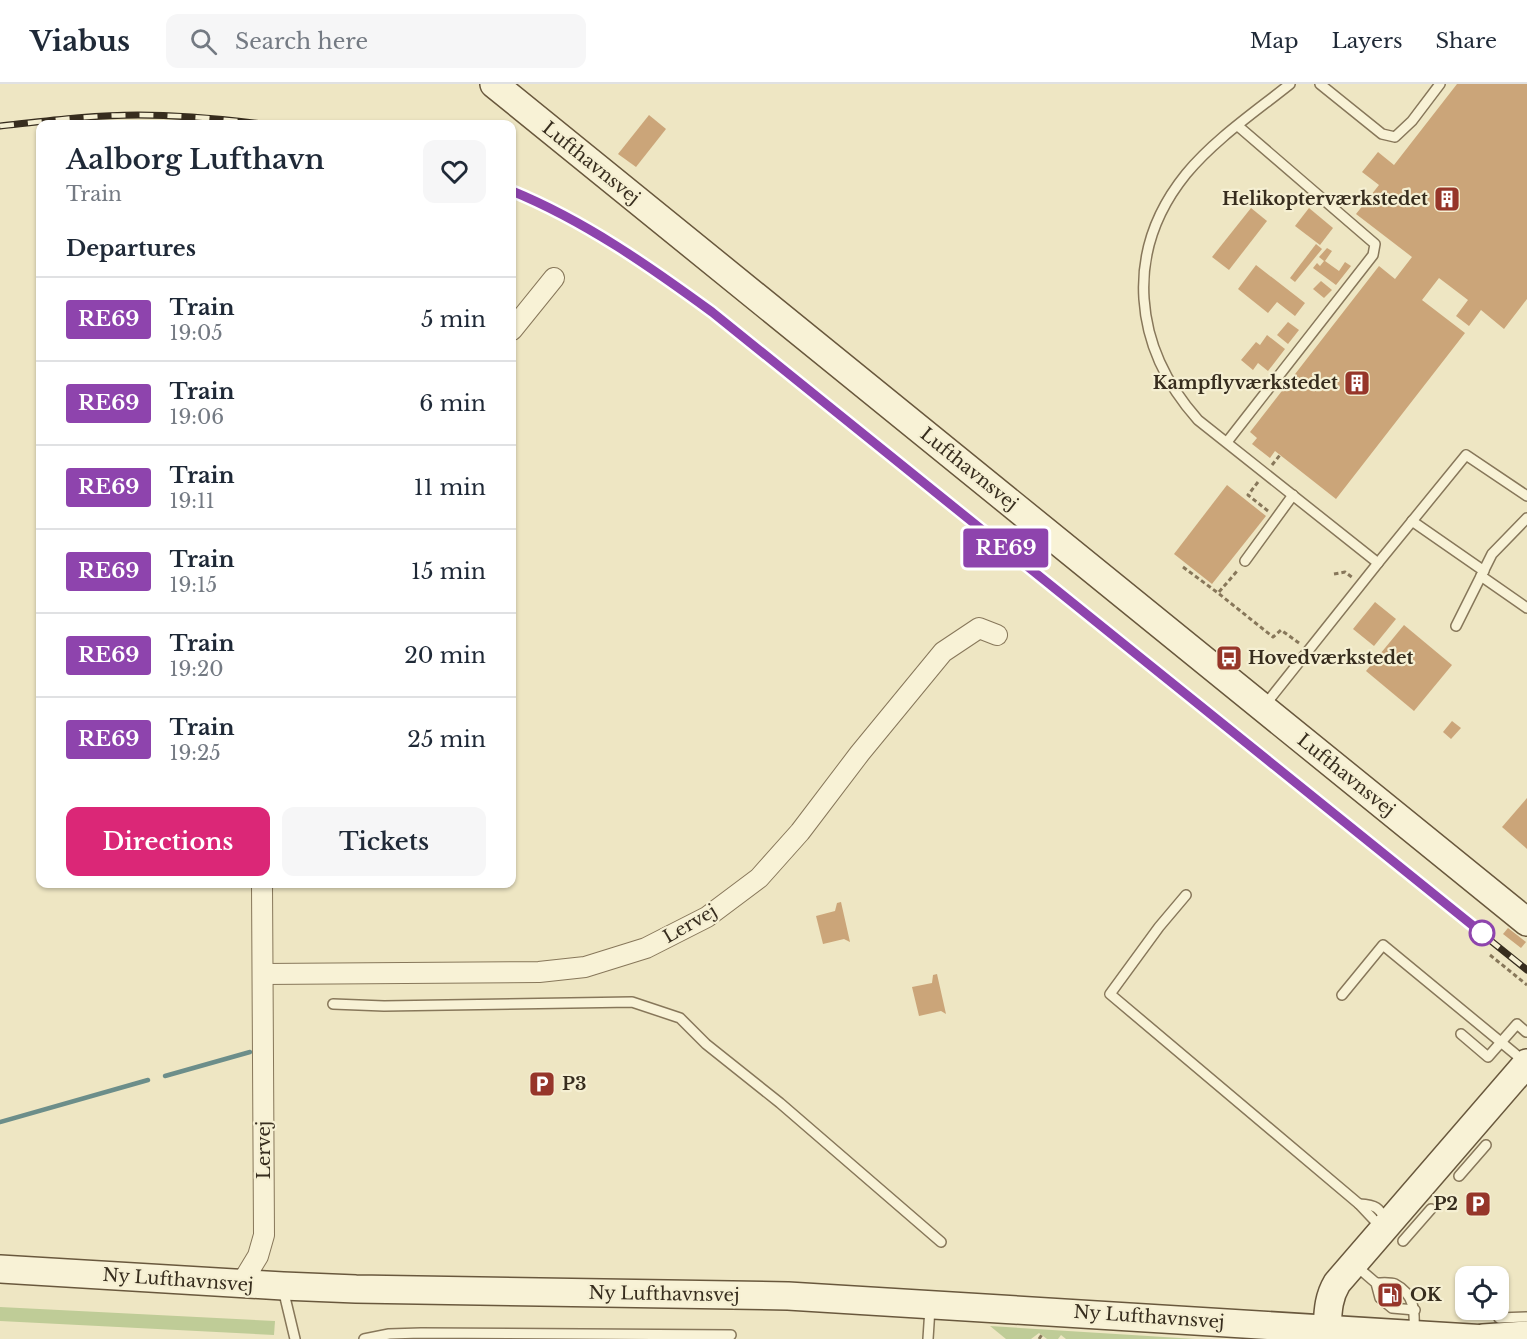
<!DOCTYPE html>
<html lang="en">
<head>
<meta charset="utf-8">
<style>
	body { margin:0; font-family:"Libre Baskerville",serif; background:#f6f6f7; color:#1f2937; height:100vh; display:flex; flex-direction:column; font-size:22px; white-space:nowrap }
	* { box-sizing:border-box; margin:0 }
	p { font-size:20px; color:#747a83 }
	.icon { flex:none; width:33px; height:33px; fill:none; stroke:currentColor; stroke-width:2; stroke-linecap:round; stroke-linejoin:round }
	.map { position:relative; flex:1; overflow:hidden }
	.details { position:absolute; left:36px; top:36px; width:480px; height:768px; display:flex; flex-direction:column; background:#fff; border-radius:12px; box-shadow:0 2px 4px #0004 }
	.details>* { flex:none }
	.badge { padding:0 12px; border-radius:4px; font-size:21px; line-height:39px }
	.fabs { position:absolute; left:1455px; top:1182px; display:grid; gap:12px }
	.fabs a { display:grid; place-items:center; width:54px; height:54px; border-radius:12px; background:#fff; box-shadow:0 2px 4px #0004; font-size:30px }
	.map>.badge { position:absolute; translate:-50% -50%; box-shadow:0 0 0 3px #fff }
	h2 { padding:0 30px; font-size:22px; line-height:54px }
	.round { display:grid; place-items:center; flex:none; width:63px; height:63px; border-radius:12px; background:#f6f6f7 }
	.overview { display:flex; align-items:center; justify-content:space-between; height:102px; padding:0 30px }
	h1 { font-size:28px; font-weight:600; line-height:45px }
	.primary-button { display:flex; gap:12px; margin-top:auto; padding:12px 30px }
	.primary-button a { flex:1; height:69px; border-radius:12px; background:#db2777; color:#fff; font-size:24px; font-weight:600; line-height:69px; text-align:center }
	.primary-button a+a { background:#f6f6f7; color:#1f2937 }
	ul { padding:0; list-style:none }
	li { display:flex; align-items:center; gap:18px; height:84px; padding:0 30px; border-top:2px solid #e0e1e3 }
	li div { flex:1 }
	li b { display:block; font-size:22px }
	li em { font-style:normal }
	li .badge { min-width:66px; font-weight:700; text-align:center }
	header { display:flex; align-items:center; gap:36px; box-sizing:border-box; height:84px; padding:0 30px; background:#fff; border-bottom:2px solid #e0e1e3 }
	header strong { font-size:28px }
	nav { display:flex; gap:33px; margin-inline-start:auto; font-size:21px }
	.search { width:420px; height:54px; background:#f6f6f7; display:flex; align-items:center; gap:15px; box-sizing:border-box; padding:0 21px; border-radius:12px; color:#747a83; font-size:22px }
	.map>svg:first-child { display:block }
</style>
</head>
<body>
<header>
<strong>Viabus</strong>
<div class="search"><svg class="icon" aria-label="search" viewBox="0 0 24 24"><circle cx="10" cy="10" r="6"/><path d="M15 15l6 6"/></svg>Search here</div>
<nav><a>Map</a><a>Layers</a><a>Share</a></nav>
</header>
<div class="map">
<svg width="1527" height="1255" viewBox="0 0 1527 1255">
	<rect width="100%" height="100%" fill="#eee6c3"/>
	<g fill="#bfcc97">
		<polygon points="0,1223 275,1237 274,1251 0,1237"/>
		<polygon points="990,1242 1196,1255 1066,1255 1061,1251 1058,1255 1047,1255 1039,1249 1031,1255 1006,1255"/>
	</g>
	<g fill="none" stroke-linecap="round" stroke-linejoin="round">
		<g stroke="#6c8e8a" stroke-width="4.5">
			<polyline points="165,992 250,968"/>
			<polyline points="0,1038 148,996"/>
		</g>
	</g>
	<g fill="#cba579">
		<polygon points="1457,0 1527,0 1527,215 1504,245 1481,226 1469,242 1456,232 1468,216 1439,194 1422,216 1465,249 1336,415 1275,367 1270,374 1252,360 1257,354 1250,348 1379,182 1395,195 1412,173 1356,130 1379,101 1362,88 1378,68 1394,81"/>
		<polygon points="649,31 666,45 636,83 618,70"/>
		<polygon points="1251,124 1267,137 1229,186 1212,173"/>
		<polygon points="1309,124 1333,144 1320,161 1295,142"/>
		<polygon points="1316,160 1322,165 1295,198 1290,194"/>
		<polygon points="1327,164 1332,167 1325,177 1339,187 1345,178 1351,182 1336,201 1313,184 1317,179 1320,182 1324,177 1319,173"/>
		<polygon points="1256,181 1305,219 1295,232 1277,218 1268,229 1238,205"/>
		<polygon points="1321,197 1332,206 1324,214 1313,205"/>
		<polygon points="1288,238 1299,246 1288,260 1277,251"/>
		<polygon points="1267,251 1285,265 1268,287 1258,279 1253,286 1241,276 1256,258 1260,261"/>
		<polygon points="1227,401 1266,432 1212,500 1174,470"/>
		<polygon points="1375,518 1396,535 1374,562 1353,545"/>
		<polygon points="1404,541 1452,581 1414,627 1366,587"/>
		<polygon points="1452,637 1461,644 1451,655 1443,648"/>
		<polygon points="1527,714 1527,765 1502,743"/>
		<polygon points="841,818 850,858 844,855 823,860 816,832 835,827 837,819"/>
		<polygon points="1508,844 1526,858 1521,864 1503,850"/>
		<polygon points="937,890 946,930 941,927 919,932 912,903 932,899 933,891"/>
	</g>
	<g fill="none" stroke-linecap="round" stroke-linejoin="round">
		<defs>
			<g id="lane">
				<polyline points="1320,0 1382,50 1395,53 1412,37 1440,0"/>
				<polyline points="1227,358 1373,171 1375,160 1238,42"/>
				<polyline points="1412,437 1484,487"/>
				<polyline points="1245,477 1293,411"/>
				<polyline points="1378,479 1466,371 1527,412"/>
				<polyline points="1481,492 1527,524"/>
				<polyline points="1456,542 1492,470 1527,434"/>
				<path d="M 1265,621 L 1378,479 L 1198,336 C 1133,263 1123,168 1186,90 C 1215,55 1255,28 1290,0"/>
				<polyline points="1186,811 1159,843 1110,910 1359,1120 1375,1137 1383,1139"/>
				<polyline points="1342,911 1383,861 1525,978"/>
				<polyline points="333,920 384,922 632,918 680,934 706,960 780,1019 941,1158"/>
				<polyline points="1461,950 1488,973 1517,940 1526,948"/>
				<polyline points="1459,1092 1486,1061"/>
				<path d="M 1359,1120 C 1376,1121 1379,1123 1387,1138"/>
				<polyline points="1403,1157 1431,1125"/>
				<polyline points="1355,1181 1376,1199 1380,1214 1392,1224 1415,1226"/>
				<path d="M 1376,1199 C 1382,1199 1390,1198 1395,1200 C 1415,1210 1415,1229 1414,1248"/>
				<polyline points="283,1205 295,1255"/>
				<polyline points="1499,1234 1527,1233"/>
				<polyline points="364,1255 389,1250 421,1249 731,1251"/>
				<polyline points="928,1255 930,1224"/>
			</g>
			<g id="street">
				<polyline points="512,246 554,194"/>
				<polyline points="263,890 539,888 585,883 646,864 707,833 759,794 800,748 860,669 943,568 979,544 997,551"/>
				<polyline points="241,1200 258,1172 264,1151 262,800"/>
			</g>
			<g id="secondary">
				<polyline points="494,0 1527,838"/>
				<polyline points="0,1185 283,1202 356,1205 788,1212 1487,1255"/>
				<path d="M 1327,1245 C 1328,1228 1328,1214 1337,1199 L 1527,979"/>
				<polyline points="1483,1254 1527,1251"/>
			</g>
		</defs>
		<use href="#lane" stroke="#87775a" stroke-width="12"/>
		<use href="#street" stroke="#87775a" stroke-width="22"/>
		<use href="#secondary" stroke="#69583d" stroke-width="30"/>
		<g stroke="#87775a" stroke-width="3" stroke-dasharray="4.5 3" stroke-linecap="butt">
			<polyline points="1272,381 1280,371"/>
			<polyline points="1258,398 1248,411 1268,427"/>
			<polyline points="1183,483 1218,509 1273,553 1281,546 1299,559"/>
			<polyline points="1334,490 1345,488 1353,494"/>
			<polyline points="1219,508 1238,486"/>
			<polyline points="1490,871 1527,901"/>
			<polyline points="1039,1255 1043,1249"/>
		</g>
		<use href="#lane" stroke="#f8f2d6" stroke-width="9"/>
		<use href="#street" stroke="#f8f2d6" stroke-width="20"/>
		<use href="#secondary" stroke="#f8f2d6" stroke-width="27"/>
		<defs>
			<g id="rail">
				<path d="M 0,42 C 46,37 92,31 138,31 C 179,31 222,35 263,40"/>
				<path d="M 512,107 C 584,137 649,182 712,228 L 1527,886"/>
			</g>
		</defs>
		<use href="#rail" stroke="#372d1e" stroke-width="7"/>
		<use href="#rail" stroke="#f5efd2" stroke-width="4.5" stroke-dasharray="14" stroke-linecap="butt"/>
	</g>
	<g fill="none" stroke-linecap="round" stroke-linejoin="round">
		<defs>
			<path id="line" d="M 512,107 C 585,137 649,182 712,228 L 1482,849"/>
		</defs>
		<use href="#line" stroke="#fff" stroke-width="14"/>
		<use href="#line" stroke="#8e44ad" stroke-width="9"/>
	</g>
	<defs>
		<symbol id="building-square" viewBox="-11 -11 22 22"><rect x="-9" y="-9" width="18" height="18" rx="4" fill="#96362a" stroke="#f5efd2"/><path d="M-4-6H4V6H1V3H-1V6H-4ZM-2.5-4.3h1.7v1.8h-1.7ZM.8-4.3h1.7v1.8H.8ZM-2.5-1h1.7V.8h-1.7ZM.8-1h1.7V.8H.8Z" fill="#fff"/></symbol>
		<symbol id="bus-square" viewBox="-11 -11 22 22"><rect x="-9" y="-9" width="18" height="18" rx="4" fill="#96362a" stroke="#f5efd2"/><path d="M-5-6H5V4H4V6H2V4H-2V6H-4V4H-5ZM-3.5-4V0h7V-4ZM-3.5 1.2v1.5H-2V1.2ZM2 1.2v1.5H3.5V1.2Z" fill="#fff"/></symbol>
		<symbol id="parking-square" viewBox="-11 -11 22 22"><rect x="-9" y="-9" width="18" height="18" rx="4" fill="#96362a" stroke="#f5efd2"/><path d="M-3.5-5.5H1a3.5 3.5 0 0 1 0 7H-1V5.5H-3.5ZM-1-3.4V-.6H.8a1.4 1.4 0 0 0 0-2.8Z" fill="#fff"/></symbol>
		<symbol id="fuel-square" viewBox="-11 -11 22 22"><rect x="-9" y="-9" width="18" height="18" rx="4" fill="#96362a" stroke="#f5efd2"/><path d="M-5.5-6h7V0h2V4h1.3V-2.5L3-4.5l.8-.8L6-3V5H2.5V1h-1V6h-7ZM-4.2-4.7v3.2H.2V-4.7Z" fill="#fff"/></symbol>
	</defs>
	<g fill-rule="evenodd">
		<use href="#building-square" x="1432" y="100" width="30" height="30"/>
		<use href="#building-square" x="1342" y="284" width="30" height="30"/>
		<use href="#bus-square" x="1214" y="559" width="30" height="30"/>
		<use href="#parking-square" x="527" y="985" width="30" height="30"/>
		<use href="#parking-square" x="1463" y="1105" width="30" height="30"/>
		<use href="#fuel-square" x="1375" y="1196" width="30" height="30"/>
	</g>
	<circle fill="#fff" stroke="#8e44ad" stroke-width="3" cx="1482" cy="849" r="12"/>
	<g text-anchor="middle" stroke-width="4.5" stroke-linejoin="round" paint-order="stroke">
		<g font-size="18" fill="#372d1e" stroke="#f5efd2">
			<text transform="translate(591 79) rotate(39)" y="6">Lufthavnsvej</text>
			<text transform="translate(969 385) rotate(39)" y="6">Lufthavnsvej</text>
			<text transform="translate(1346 691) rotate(39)" y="6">Lufthavnsvej</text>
			<text transform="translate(690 840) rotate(-30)" y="6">Lervej</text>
			<text transform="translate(264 1066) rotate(-90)" y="6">Lervej</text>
			<text transform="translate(178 1196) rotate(4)" y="6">Ny Lufthavnsvej</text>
			<text transform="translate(664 1210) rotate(1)" y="6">Ny Lufthavnsvej</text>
			<text transform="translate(1149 1233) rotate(4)" y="6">Ny Lufthavnsvej</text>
		</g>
		<g font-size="18" font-weight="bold" fill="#372d1e" stroke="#f5efd2" text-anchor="end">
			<text x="1428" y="121">Helikopterværkstedet</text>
			<text x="1338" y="305">Kampflyværkstedet</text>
			<text x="1248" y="580" text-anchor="start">Hovedværkstedet</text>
			<text x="562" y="1006" text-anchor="start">P3</text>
			<text x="1458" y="1126">P2</text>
			<text x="1410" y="1217" text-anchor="start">OK</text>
		</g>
	</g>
</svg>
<div class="fabs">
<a><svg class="icon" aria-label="locate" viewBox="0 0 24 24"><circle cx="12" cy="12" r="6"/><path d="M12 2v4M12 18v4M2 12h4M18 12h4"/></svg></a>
</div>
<b class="badge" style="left:1006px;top:464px;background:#8e44ad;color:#fff">RE69</b>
<section class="details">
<div class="overview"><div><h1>Aalborg Lufthavn</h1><p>Train</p></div><a class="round"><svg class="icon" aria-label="heart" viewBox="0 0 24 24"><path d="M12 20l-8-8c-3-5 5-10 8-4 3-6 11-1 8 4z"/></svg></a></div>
<h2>Departures</h2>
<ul>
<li><span class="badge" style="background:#8e44ad;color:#fff">RE69</span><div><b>Train</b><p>19:05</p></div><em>5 min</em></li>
<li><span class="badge" style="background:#8e44ad;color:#fff">RE69</span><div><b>Train</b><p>19:06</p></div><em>6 min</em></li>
<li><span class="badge" style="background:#8e44ad;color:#fff">RE69</span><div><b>Train</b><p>19:11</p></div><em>11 min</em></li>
<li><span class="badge" style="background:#8e44ad;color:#fff">RE69</span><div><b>Train</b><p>19:15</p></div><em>15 min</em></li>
<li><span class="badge" style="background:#8e44ad;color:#fff">RE69</span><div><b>Train</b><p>19:20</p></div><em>20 min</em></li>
<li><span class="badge" style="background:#8e44ad;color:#fff">RE69</span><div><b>Train</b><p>19:25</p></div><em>25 min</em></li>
</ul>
<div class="primary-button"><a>Directions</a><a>Tickets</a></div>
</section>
</div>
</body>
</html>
